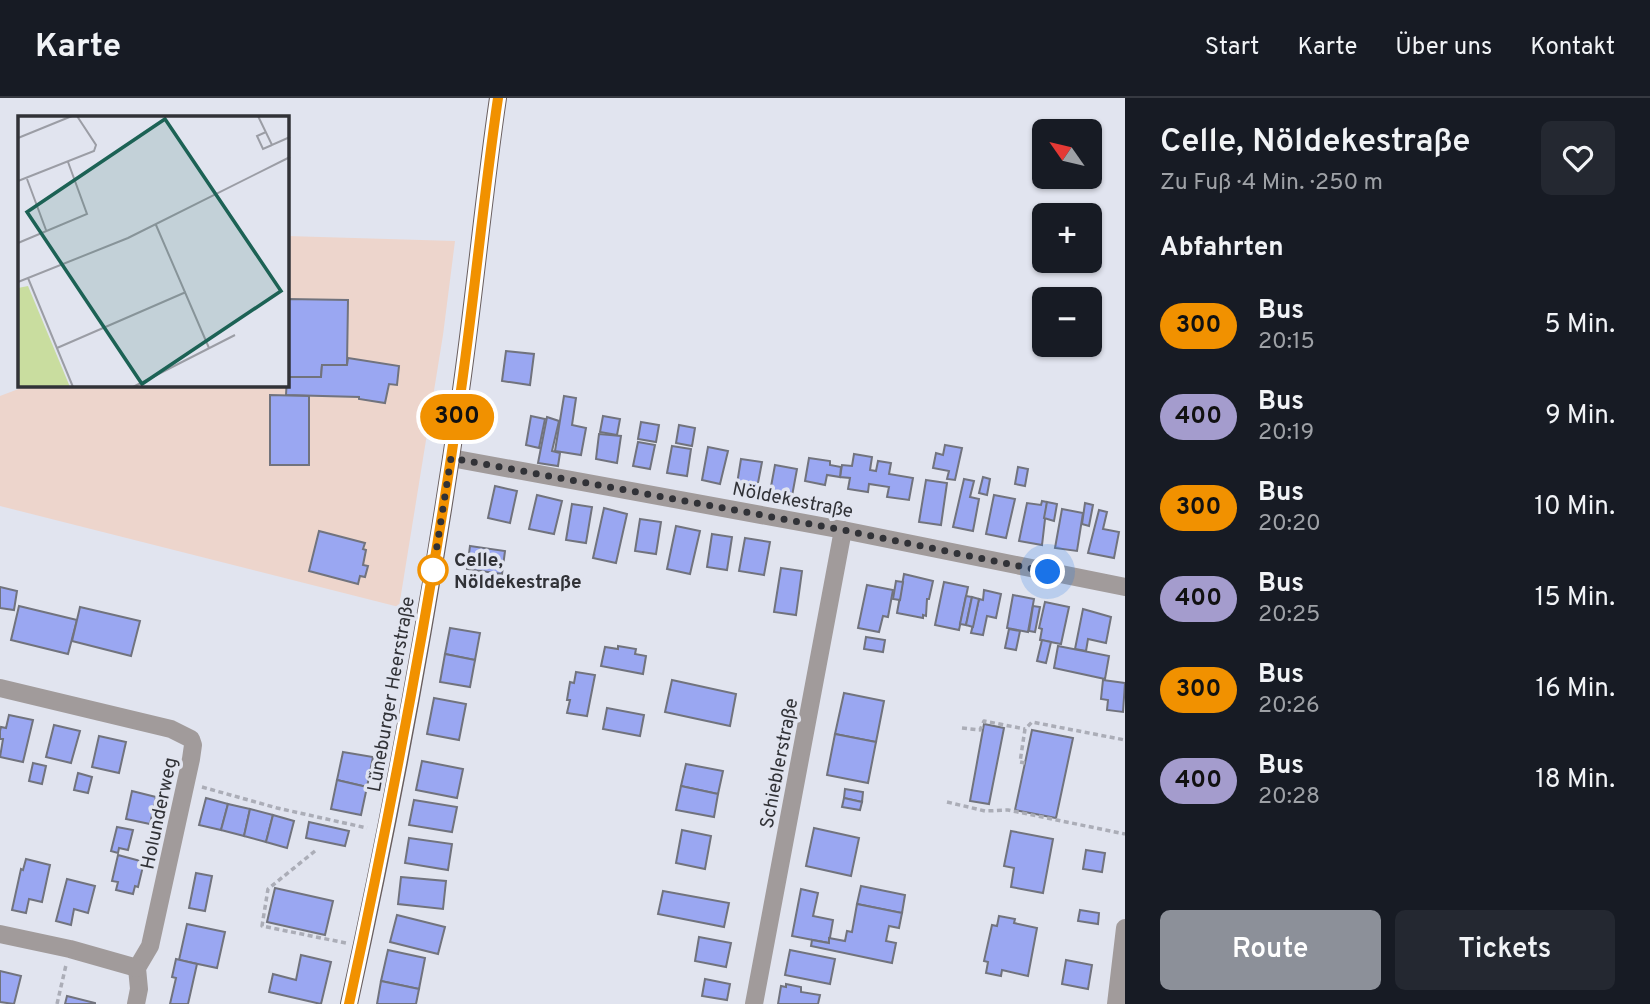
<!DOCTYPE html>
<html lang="de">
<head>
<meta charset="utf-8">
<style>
	body { margin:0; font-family:Overpass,sans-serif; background:#242831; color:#f1f3f6; height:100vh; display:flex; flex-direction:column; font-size:26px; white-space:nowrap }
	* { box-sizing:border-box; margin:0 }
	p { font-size:23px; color:#9ea1a6 }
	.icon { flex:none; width:38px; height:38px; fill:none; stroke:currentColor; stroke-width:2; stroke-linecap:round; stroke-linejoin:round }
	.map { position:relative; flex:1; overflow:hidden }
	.details { display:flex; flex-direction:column; background:#171b24; width:525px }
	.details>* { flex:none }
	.badge { padding:0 14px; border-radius:23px; font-size:24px; line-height:46px }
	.needle { width:46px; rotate:304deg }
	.controls { position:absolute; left:1032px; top:21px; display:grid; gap:14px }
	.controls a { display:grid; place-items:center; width:70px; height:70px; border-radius:10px; background:#171b24; box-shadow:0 2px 5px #0004; font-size:35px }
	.you { position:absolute; width:35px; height:35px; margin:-18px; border:5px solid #fff; border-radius:50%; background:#1a73e8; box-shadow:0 0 0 10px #1a73e833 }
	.map>.badge { position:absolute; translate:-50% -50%; box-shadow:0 0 0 4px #fff }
	h2 { padding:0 35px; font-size:26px; line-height:63px }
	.round { display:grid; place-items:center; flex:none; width:74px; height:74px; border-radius:10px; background:#242831 }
	.head { display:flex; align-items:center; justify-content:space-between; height:119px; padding:0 35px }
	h1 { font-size:33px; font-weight:600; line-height:52px }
	.button { display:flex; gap:14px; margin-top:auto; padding:14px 35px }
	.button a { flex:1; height:80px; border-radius:10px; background:#8c9099; color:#fff; font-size:28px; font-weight:600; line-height:80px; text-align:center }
	.button a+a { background:#242831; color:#f1f3f6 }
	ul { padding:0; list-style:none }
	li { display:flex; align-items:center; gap:21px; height:91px; padding:0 35px }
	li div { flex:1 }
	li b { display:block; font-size:26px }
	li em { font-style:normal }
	li .badge { min-width:77px; font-weight:700; text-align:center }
	header { display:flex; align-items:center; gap:42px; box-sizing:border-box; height:98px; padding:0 35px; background:#171b24; border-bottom:2px solid #363941 }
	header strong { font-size:33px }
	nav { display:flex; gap:38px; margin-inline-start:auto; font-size:24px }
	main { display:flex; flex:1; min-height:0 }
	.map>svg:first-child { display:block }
</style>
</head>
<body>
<header>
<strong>Karte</strong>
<nav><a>Start</a><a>Karte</a><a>Über uns</a><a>Kontakt</a></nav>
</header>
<main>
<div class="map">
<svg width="1125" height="906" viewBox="0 0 1125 906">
	<rect width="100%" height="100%" fill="#e1e4ef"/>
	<polygon fill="#edd5cc" points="287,138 455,143 443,237 399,509 0,408 0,298 29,287 287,287"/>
	<g fill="#9aa7f2" stroke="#71737d" stroke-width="2">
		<polygon points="287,201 348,202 347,267 322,267 321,279 287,279"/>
		<polygon points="506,253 534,256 530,287 502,283"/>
		<polygon points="348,260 399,268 397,287 389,286 385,305 359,301 359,299 286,297 287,279 321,279 322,267 347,267"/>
		<polygon points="270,297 309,298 309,367 270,367"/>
		<polygon points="564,298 576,300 572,327 586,330 581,357 555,353"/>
		<polygon points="531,318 545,321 539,350 526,347"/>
		<polygon points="603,318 620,321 617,337 600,334"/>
		<polygon points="547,319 559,323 552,353 560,355 558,368 538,365"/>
		<polygon points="641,324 659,327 656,344 638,341"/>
		<polygon points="679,327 695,330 692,348 676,345"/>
		<polygon points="599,336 621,338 617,365 596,361"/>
		<polygon points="638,344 655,347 650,371 633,368"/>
		<polygon points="945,347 962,350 955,382 947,381 949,373 933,370 936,355 943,357"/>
		<polygon points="672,348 691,351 687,378 667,375"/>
		<polygon points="708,349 728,353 720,386 702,382"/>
		<polygon points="854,356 872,359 870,372 876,373 878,363 891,365 889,376 913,380 909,402 887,399 889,389 869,386 868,394 848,391 850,380 840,379 842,367 852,368"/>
		<polygon points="809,360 830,363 830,367 841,369 840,379 827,377 825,387 805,383"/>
		<polygon points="741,361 762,364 757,390 737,386"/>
		<polygon points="775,367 797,371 792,398 770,394"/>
		<polygon points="1018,369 1028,371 1025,388 1015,386"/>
		<polygon points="983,379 990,381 987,397 979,395"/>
		<polygon points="964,381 974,383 970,399 979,401 973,433 953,429"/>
		<polygon points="926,382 947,385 941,427 919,424"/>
		<polygon points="495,388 517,393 510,425 488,420"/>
		<polygon points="537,397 562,403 554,436 529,431"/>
		<polygon points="994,397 1015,401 1006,440 986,436"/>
		<polygon points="1042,403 1047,404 1042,447 1019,443 1027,405 1041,407"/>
		<polygon points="1047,404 1057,406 1054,423 1044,420"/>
		<polygon points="1085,405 1093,407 1089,428 1082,426"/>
		<polygon points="572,406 592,409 586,445 566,442"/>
		<polygon points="604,410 627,416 616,465 593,460"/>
		<polygon points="1062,411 1083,415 1077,453 1055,450"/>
		<polygon points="1099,412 1107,414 1103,431 1119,434 1114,460 1088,455"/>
		<polygon points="640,421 661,424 656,456 635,453"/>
		<polygon points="676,428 700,433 690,476 667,471"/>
		<polygon points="319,433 365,445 363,451 366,452 363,467 368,468 365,479 360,478 358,486 309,473"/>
		<polygon points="712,436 732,439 727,472 707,469"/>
		<polygon points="745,440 770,444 764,477 739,473"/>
		<polygon points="470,448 505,453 502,476 467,471"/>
		<polygon points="781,470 802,473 796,517 774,514"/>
		<polygon points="904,476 933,483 929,501 927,501 926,518 923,517 923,520 897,515"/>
		<polygon points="896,483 903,484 900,502 893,501"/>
		<polygon points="944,484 968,489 959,532 935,527"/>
		<polygon points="867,487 893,492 888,519 883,518 879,534 858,530"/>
		<polygon points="0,489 17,493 14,512 0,510"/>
		<polygon points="984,492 1001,496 996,520 987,518 983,537 971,535 979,501 983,502"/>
		<polygon points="1013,497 1034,501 1028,534 1007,530"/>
		<polygon points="966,498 972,499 966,527 960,526"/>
		<polygon points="972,499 979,501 973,529 966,527"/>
		<polygon points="1045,504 1069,509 1061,546 1040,542 1042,531 1039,530"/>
		<polygon points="19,508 77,522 68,556 11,542"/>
		<polygon points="1033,508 1040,509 1035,534 1029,533"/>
		<polygon points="80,509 140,523 131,558 72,543"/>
		<polygon points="1083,511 1111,519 1106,545 1088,541 1086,553 1075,551"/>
		<polygon points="450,530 480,535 475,562 445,556"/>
		<polygon points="1009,531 1020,533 1016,552 1005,550"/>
		<polygon points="866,539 885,542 883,554 864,551"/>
		<polygon points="1042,542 1051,544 1046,565 1037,563"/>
		<polygon points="618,548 636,551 635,556 646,558 643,576 601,568 605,549 618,551"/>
		<polygon points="1058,548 1109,558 1105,581 1054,570"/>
		<polygon points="445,556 475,562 470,589 440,584"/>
		<polygon points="576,574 595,577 587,618 567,615 570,602 567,602 570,584 574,585"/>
		<polygon points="672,582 736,596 730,628 665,614"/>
		<polygon points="1103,582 1125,585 1123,614 1107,612 1108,602 1101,601"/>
		<polygon points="844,595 884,603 876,644 835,636"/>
		<polygon points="434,600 466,606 459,642 427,636"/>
		<polygon points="607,610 644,617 640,638 603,631"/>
		<polygon points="9,617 33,622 23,664 0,659 3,641 0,641 0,633 1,629 6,630"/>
		<polygon points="984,626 1004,630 989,706 970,703"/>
		<polygon points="54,627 80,633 71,665 46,659"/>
		<polygon points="1032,632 1073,640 1056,720 1015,712"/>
		<polygon points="835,636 876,644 868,685 827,677"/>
		<polygon points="99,638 126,644 119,675 92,669"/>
		<polygon points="343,654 373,659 367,689 337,682"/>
		<polygon points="422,663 463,671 457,700 416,692"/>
		<polygon points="33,665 46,668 42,686 29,683"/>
		<polygon points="686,666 723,673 718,696 681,688"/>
		<polygon points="78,675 92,679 88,695 74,692"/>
		<polygon points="337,682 367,689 361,717 331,711"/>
		<polygon points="681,688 718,696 714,719 676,712"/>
		<polygon points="845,691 863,694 862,704 844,700"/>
		<polygon points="132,693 156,699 150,726 126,721"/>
		<polygon points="206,700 228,706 221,732 199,727"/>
		<polygon points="844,700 862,704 860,712 842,709"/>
		<polygon points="414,702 457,709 452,734 409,727"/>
		<polygon points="228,706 250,711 244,738 221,732"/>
		<polygon points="250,711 273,717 266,744 244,738"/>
		<polygon points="273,717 294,723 287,750 266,744"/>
		<polygon points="309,724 349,733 345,748 306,740"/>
		<polygon points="117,729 133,732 128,752 119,750 118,755 111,753"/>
		<polygon points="814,730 859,740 851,778 806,768"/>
		<polygon points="682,732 711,738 705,771 676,765"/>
		<polygon points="1011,733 1053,741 1043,795 1011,789 1014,770 1004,768"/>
		<polygon points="409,740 452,746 448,772 405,765"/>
		<polygon points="1086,752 1105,755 1102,774 1083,771"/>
		<polygon points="118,757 144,764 138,789 135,788 133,796 116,792 118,784 112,783"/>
		<polygon points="26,761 50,767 42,804 29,801 26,815 12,812 21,771 23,772"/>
		<polygon points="196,775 212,778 205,813 189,810"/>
		<polygon points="401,779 446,783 443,811 398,806"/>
		<polygon points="67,781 95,788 88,815 74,811 71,827 56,823"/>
		<polygon points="861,788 905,797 902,815 857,806"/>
		<polygon points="275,790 333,803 325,837 267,824"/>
		<polygon points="801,791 818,795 813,818 833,822 829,845 792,838"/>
		<polygon points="663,793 729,805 724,829 658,816"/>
		<polygon points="857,806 902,815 899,830 889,828 886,843 896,845 892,865 811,848 812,842 829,845 829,840 845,843 847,833 852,834"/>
		<polygon points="1080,812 1099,815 1098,826 1078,823"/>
		<polygon points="397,817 445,829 438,856 390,844"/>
		<polygon points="999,818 1015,821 1014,825 1037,830 1028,878 1002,872 1001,878 986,875 988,864 984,863 992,827 997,828"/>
		<polygon points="187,826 225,834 217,870 179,862"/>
		<polygon points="699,839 731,845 726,869 695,863"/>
		<polygon points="388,852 425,860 419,891 381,883"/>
		<polygon points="790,852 835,861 830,886 785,877"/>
		<polygon points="301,857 331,864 321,906 269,894 273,876 296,882"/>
		<polygon points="176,861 197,866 188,906 170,906 176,880 172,879"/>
		<polygon points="1066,862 1092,867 1088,891 1062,886"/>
		<polygon points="0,873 21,878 14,906 0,904"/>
		<polygon points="705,881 730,886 727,902 702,898"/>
		<polygon points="381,883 419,891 416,906 377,906"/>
		<polygon points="786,886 801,889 801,894 820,897 818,906 778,906 781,888 786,889"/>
		<polygon points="67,898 95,905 95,906 65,906"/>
	</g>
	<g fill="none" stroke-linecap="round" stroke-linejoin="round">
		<g stroke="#abadb7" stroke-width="3.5" stroke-dasharray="5 3.5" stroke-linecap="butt">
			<polyline points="962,630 980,632 984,623 1025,631"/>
			<polyline points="1025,665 1020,664 1025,631 1032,624 1125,642"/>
			<polyline points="202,689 277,710 367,730"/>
			<polyline points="947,704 985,713 1008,712 1125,736"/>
			<polyline points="315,753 268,791 262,828 346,845"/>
			<polyline points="57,906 66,867"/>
		</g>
		<g stroke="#a19b9b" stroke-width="18">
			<polyline points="451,360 843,432 1125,489"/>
			<polyline points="0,590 171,631 191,641 193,647 191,661 150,848 137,870 139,891 136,906"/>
			<polyline points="0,836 70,851 137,870"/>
			<polyline points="754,906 843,432"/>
			<polyline points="1116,906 1125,830"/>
		</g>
		<path stroke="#695e5e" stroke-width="18" d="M 349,906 C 393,707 430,507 459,306 C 474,204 483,102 498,0"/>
	</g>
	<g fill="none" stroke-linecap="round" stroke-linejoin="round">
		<defs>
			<path id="line" d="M 349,906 C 392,707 430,507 459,306 C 474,204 483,102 498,0"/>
		</defs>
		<use href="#line" stroke="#fff" stroke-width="16"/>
		<use href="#line" stroke="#f19100" stroke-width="10"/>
		<polyline stroke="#313237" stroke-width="7" stroke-dasharray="0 12.6" points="433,472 432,479 451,360 843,432 1048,474"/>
	</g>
	<circle fill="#fff" stroke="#f19100" stroke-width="3.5" cx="433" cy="472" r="14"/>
	<g text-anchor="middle" stroke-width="7" stroke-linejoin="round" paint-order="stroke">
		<g font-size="19" fill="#313237" stroke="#e1e4ef">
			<text transform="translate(793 401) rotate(11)" y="7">Nöldekestraße</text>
			<text transform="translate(390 596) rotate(-80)" y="7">Lüneburger Heerstraße</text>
			<text transform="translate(778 665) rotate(-79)" y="7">Schieblerstraße</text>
			<text transform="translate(158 715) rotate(-78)" y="7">Holunderweg</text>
		</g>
		<g font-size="19" font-weight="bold" fill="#313237" stroke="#e1e4ef" text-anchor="start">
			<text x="454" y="468">Celle,<tspan x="454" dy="22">Nöldekestraße</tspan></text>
		</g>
	</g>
	<g transform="translate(18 18)">
		<rect width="271" height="271" fill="#e1e4ef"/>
		<path d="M 10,170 L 52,271 L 0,271 L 0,172 Z" fill="#c9dd9f"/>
		<path fill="none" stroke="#9b9da5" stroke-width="2" d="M 240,0 L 254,29 L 272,21M 248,16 L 239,20 L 245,33 L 254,29M 0,22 L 54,0M 9,63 L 28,114M 0,65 L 76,35 L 78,29 L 59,0M 138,109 L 191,232M 0,127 L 69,98 L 50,46M 10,162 L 55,271M 0,166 L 110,122 L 272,41M 39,232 L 168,176M 115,271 L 217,219"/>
		<path fill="#1c6255" fill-opacity="0.15" stroke="#1c6255" stroke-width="3.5" d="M 147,3 L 263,175 L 124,268 L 9,96 Z"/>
		<rect width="271" height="271" fill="none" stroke="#313237" stroke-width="3.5"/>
	</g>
</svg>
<div class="controls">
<a><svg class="needle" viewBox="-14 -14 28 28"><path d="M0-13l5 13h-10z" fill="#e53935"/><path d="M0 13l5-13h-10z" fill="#9ea1a6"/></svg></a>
<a>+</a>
<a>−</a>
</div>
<div class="you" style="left:1048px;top:474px"></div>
<b class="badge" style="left:457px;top:319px;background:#f19100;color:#111">300</b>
</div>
<section class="details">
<div class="head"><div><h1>Celle, Nöldekestraße</h1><p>Zu Fuß · 4 Min. · 250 m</p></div><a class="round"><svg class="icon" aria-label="heart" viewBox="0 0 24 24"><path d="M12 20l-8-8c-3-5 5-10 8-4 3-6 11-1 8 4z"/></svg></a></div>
<h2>Abfahrten</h2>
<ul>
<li><span class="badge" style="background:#f19100;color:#111">300</span><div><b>Bus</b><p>20:15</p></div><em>5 Min.</em></li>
<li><span class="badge" style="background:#a49ccd;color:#111">400</span><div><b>Bus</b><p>20:19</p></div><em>9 Min.</em></li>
<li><span class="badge" style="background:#f19100;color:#111">300</span><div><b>Bus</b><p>20:20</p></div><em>10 Min.</em></li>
<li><span class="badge" style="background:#a49ccd;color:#111">400</span><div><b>Bus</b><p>20:25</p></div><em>15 Min.</em></li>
<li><span class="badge" style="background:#f19100;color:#111">300</span><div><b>Bus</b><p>20:26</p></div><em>16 Min.</em></li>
<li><span class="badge" style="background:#a49ccd;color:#111">400</span><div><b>Bus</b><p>20:28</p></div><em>18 Min.</em></li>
</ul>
<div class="button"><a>Route</a><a>Tickets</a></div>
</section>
</main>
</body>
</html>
